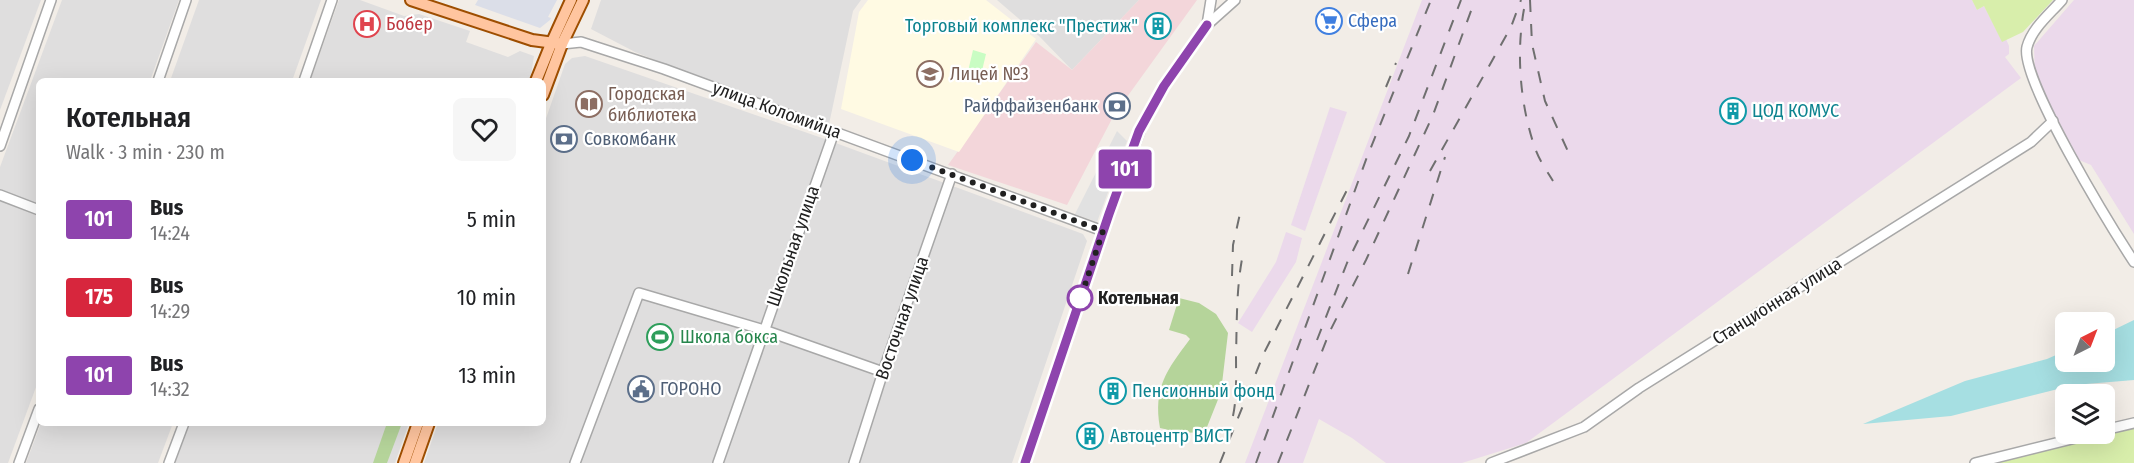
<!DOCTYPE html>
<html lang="en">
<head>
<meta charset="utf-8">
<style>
	body { margin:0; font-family:"Fira Sans Condensed",sans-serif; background:#f6f6f6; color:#202124; height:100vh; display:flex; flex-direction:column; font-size:22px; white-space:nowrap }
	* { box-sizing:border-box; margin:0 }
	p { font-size:20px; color:#757577 }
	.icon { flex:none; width:33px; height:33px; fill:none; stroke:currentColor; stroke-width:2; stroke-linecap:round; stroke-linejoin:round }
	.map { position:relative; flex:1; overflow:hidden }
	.details { position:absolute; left:36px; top:78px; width:510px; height:348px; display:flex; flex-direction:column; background:#fff; border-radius:9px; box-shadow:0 6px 24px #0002 }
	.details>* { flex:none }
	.badge { padding:0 12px; border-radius:4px; font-size:21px; line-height:39px }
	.needle { width:39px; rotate:42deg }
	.buttons { position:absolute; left:2055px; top:312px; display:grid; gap:12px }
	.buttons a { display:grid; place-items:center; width:60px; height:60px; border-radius:9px; background:#fff; box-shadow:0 6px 24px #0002; font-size:30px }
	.you { position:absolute; width:30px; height:30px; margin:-15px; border:4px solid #fff; border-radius:50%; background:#1a73e8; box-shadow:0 0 0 9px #1a73e833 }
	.map>.badge { position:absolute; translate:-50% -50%; box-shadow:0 0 0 3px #fff }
	.round { display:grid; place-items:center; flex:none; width:63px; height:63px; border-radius:9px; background:#f6f6f6 }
	.overview { display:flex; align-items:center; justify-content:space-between; height:102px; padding:0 30px }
	h1 { font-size:28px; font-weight:600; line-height:45px }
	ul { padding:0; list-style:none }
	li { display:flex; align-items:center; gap:18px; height:78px; padding:0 30px }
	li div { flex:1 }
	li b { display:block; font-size:22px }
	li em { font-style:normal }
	li .badge { min-width:66px; font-weight:700; text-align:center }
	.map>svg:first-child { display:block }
</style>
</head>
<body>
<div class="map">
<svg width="2134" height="463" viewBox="0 0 2134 463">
	<rect width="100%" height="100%" fill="#f2ede7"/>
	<g fill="#dfdede">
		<polygon points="0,0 41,0 0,110"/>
		<polygon points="62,0 179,0 150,81 39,81 39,206 0,191 0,167"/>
		<polygon points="199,0 321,0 292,81 170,81"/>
		<polygon points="339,0 360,0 404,16 419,14 470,31 466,42 508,57 520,51 534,56 530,81 310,81"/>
		<polygon points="601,0 861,0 853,11 828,129 635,52 591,29"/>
		<polygon points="997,0 1139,0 1072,70 1040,37"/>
		<polygon points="585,56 822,138 1083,234 1087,241 1012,463 424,463 438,423 543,423 543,127 565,64 572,58"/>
		<polygon points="0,201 39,216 39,379 8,463 0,463"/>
		<polygon points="41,423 173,423 158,463 26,463"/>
		<polygon points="189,423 409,423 395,463 175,463"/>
	</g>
	<polygon fill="#f3d6da" points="1139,0 1197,0 1114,115 1067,205 948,165 1036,42 1072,70"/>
	<g fill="#ebd9eb">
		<polygon points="1422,0 1972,0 1977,10 1984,6 2002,41 2006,39 2009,46 2009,54 2005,57 2021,78 1526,443 1462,463 1386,463 1352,438 1319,419 1303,463 1245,463"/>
		<polygon points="2074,0 2134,0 2134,234 2091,165 2079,160 2035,77 2034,46"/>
		<polygon points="1330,107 1347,112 1305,231 1291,225"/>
		<polygon points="1286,232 1302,238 1296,262 1252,332 1238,323 1276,262"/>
	</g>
	<polygon fill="#fffae3" points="868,0 986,0 1036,39 959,152 841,109 859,12"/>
	<g fill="#d8eeab">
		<polygon points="1972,0 2053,0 2023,32 2002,42 1984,6 1977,10"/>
		<polygon points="2134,427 2134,463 1991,463"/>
	</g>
	<g fill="#b5d49a">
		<path d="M 1179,298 L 1199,303 L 1216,314 L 1228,333 L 1221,392 L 1205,432 L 1182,433 L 1160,428 C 1153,387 1167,370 1190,339 L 1186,335 L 1169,330 Z"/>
		<polygon points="387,423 402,423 387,463 373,463"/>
	</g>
	<polygon fill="#c9fdc3" points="973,50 986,54 979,83 966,80"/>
	<polygon fill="#e1e1e1" points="1117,131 1127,141 1097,222 1075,214"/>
	<polygon fill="#dbdee8" points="478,0 557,0 548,17 551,18 550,20 540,28 475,5"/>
	<polygon fill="#a6dfe2" points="2134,320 2134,380 2074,385 1951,416 1863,424 1965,381 2047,359 2065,351 2066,362 2104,362 2105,334"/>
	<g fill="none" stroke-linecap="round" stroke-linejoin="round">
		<defs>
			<g id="minor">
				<path d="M 2062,0 C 2050,14 2032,28 2027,47 C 2019,78 2113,230 2134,262"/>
				<polyline points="1207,25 1211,0"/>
				<polyline points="562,44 581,42 664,69 1103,231"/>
				<polyline points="158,81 186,0"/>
				<polyline points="304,81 332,0"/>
				<polyline points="0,146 51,0"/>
				<polyline points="0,195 39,210"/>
				<polyline points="2104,430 2134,423"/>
				<polyline points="19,463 39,409"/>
				<polyline points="169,463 184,423"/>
				<polyline points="575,463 639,293 764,330 883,372"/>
				<polyline points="718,463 834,132"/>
				<polyline points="854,463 883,372 952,174"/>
				<polyline points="1025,463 1103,231 1143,123 1164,86 1207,25 1235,0"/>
				<polyline points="1491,463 1584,427 1639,388 2031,142 2053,121"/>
				<polyline points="1975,463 2092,434"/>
			</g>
			<g id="major">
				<polyline points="411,0 532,40 562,44"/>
				<polyline points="536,81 551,44 571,0"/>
				<polyline points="543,95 562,44 583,0"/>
				<polyline points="404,463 418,423"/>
				<polyline points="415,463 429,423"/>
			</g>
		</defs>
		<use href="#minor" stroke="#a8a8a8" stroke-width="12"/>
		<use href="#major" stroke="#9e4e00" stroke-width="14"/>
		<use href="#minor" stroke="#fff" stroke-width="9"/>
		<use href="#major" stroke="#ffc59f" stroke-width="10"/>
		<g stroke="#6f6f6f" stroke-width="2" stroke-dasharray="12 12" stroke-linecap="butt">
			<polyline points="1530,0 1532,44 1545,101 1571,158"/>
			<path d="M 1524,9 C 1516,53 1520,105 1535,148 C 1539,160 1547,171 1553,181"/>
			<polyline points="1386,87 1396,63"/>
			<polyline points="1430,171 1511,27 1521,0"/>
			<polyline points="1408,274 1445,157"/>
			<polyline points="1232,276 1233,245 1241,209"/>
			<polyline points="1317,340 1347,263 1409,136 1461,0"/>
			<path d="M 1233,416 C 1237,397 1236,376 1236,356 C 1237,320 1236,285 1244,249"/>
			<polyline points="1220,463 1264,353 1347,190"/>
			<polyline points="1256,463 1367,157 1431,0"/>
			<polyline points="1278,463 1330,331 1366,260 1433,115 1475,0"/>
		</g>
	</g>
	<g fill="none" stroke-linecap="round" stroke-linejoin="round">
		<defs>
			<polyline id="line" points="1025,463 1109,214 1139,131 1164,86 1207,25"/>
		</defs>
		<use href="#line" stroke="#fff" stroke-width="14"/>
		<use href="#line" stroke="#8e44ad" stroke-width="9"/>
		<polyline stroke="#212121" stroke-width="6" stroke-dasharray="0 10.8" points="912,160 1103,231 1078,306 1080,298"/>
	</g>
	<defs>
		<symbol id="supermarket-ring" viewBox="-11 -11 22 22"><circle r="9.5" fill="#fff" stroke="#3f7fe0" stroke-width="1.5"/><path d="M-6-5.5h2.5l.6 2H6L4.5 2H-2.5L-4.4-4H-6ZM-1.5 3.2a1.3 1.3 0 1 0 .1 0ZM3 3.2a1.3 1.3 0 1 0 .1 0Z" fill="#3f7fe0"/></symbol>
		<symbol id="hospital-ring" viewBox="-11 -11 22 22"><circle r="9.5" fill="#fff" stroke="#e0444e" stroke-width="1.5"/><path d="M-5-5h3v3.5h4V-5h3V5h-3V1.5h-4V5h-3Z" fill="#e0444e"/></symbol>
		<symbol id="building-ring" viewBox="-11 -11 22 22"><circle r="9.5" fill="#fff" stroke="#0f9aa8" stroke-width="1.5"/><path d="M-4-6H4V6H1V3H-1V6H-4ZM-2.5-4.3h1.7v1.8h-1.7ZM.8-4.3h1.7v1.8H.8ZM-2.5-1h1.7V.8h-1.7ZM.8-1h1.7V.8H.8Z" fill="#0f9aa8"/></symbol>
		<symbol id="school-ring" viewBox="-11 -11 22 22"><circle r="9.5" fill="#fff" stroke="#8d6e63" stroke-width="1.5"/><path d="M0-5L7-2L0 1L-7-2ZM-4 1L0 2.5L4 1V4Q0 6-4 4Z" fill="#8d6e63"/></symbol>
		<symbol id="library-ring" viewBox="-11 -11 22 22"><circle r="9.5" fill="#fff" stroke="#8d6e63" stroke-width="1.5"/><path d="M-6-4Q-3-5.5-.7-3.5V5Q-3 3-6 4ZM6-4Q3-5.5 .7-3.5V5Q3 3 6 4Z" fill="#8d6e63"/></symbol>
		<symbol id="bank-ring" viewBox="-11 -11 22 22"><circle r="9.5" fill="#fff" stroke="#5c6f8a" stroke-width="1.5"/><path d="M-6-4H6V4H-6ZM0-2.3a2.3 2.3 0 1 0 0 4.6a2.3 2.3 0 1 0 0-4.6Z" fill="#5c6f8a"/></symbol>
		<symbol id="stadium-ring" viewBox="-11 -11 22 22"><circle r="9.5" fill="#fff" stroke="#2e9e5b" stroke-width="1.5"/><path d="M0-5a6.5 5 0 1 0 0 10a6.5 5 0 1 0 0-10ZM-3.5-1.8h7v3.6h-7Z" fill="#2e9e5b"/></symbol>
		<symbol id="civic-ring" viewBox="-11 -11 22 22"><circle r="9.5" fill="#fff" stroke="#5c6f8a" stroke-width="1.5"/><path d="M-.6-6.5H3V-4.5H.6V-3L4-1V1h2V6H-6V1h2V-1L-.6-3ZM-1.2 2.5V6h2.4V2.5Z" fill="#5c6f8a"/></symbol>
	</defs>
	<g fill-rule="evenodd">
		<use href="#supermarket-ring" x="1314" y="6" width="30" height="30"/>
		<use href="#hospital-ring" x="352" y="9" width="30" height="30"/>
		<use href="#building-ring" x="1143" y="11" width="30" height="30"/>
		<use href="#school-ring" x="915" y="59" width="30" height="30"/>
		<use href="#library-ring" x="574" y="89" width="30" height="30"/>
		<use href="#bank-ring" x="1102" y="91" width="30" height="30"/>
		<use href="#building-ring" x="1718" y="96" width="30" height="30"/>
		<use href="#bank-ring" x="549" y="124" width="30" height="30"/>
		<use href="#stadium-ring" x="645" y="322" width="30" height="30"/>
		<use href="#civic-ring" x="626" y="374" width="30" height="30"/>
		<use href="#building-ring" x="1098" y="376" width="30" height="30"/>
		<use href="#building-ring" x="1075" y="421" width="30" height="30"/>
	</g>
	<circle fill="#fff" stroke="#8e44ad" stroke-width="3" cx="1080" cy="298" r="12"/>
	<g text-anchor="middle" stroke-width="4.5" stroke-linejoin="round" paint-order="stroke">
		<g font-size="18" fill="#366cbe" stroke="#fff" text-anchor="start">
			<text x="1348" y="27">Сфера</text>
		</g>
		<g font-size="18" fill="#be3a42" stroke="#fff" text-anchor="start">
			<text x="386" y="30">Бобер</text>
		</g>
		<g font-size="18" fill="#0d838f" stroke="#fff" text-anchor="start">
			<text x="1138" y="32" text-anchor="end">Торговый комплекс "Престиж"</text>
			<text x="1752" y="117">ЦОД КОМУС</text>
			<text x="1132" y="397">Пенсионный фонд</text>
			<text x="1110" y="442">Автоцентр ВИСТ</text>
		</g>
		<g font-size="18" fill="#785e54" stroke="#fff" text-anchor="start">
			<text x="950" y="80">Лицей №3</text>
			<text x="608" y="100">Городская<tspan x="608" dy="21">библиотека</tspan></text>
		</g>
		<g font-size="18" fill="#4e5e75" stroke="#fff" text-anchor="start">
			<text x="1098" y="112" text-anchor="end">Райффайзенбанк</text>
			<text x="584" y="145">Совкомбанк</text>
			<text x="660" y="395">ГОРОНО</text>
		</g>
		<g font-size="18" fill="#212121" stroke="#fff">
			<text transform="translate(777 110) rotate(20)" y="6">улица Коломийца</text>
			<text transform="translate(793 246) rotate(-71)" y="6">Школьная улица</text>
			<text transform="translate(1777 301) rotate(-32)" y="6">Станционная улица</text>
			<text transform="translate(902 318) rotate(-71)" y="6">Восточная улица</text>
		</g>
		<g font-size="18" font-weight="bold" fill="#212121" stroke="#fff" text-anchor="start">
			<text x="1098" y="304">Котельная</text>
		</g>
		<g font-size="18" fill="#27864d" stroke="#fff" text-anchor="start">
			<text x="680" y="343">Школа бокса</text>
		</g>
	</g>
</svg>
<div class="buttons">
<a><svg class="needle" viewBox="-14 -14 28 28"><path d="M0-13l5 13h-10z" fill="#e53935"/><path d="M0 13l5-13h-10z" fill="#757577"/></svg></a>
<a><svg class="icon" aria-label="layers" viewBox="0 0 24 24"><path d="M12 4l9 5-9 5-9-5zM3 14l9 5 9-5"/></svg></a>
</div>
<div class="you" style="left:912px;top:160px"></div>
<b class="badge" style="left:1125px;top:169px;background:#8e44ad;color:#fff">101</b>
<section class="details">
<div class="overview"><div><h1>Котельная</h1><p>Walk · 3 min · 230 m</p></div><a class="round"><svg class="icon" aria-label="heart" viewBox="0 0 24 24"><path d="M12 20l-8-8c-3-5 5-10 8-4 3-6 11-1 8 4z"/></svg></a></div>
<ul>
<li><span class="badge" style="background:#8e44ad;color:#fff">101</span><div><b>Bus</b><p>14:24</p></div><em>5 min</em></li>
<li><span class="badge" style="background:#d7263d;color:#fff">175</span><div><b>Bus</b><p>14:29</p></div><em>10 min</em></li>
<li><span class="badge" style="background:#8e44ad;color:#fff">101</span><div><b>Bus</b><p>14:32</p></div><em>13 min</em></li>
</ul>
</section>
</div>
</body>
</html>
